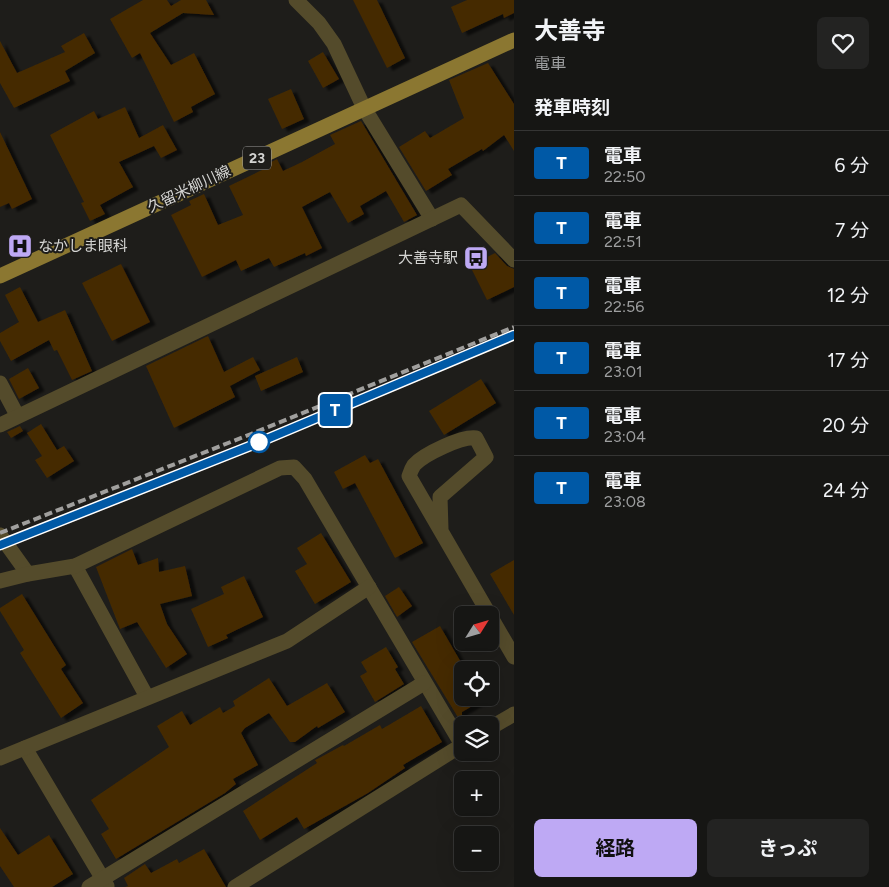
<!DOCTYPE html>
<html lang="ja">
<head>
<meta charset="utf-8">
<style>
	body { margin:0; font-family:Figtree,"Noto Sans JP",sans-serif; background:#232322; color:#f1f3f6; height:100vh; display:flex; flex-direction:column; font-size:19px; white-space:nowrap }
	* { box-sizing:border-box; margin:0 }
	p { font-size:16px; color:#9e9fa0 }
	.icon { flex:none; width:28px; height:28px; fill:none; stroke:currentColor; stroke-width:2; stroke-linecap:round; stroke-linejoin:round }
	.map { position:relative; flex:1; overflow:hidden }
	.sheet { display:flex; flex-direction:column; background:#161614; width:375px }
	.sheet>* { flex:none }
	.badge { padding:0 10px; border-radius:4px; font-size:18px; line-height:32px }
	.needle { width:32px; rotate:53deg }
	.fabs { position:absolute; left:454px; top:606px; display:grid; gap:10px }
	.fabs a { display:grid; place-items:center; width:45px; height:45px; border-radius:8px; background:#161614; box-shadow:0 5px 20px #0002,0 0 0 1px #353534; font-size:25px }
	.map>.badge { position:absolute; translate:-50% -50%; box-shadow:0 0 0 2px #fff }
	h2 { padding:0 20px; font-size:19px; line-height:45px }
	.round { display:grid; place-items:center; flex:none; width:52px; height:52px; border-radius:8px; background:#232322 }
	.overview { display:flex; align-items:center; justify-content:space-between; height:85px; padding:0 20px }
	h1 { font-size:24px; font-weight:700; line-height:38px }
	.action { display:flex; gap:10px; margin-top:auto; padding:10px 20px }
	.action a { flex:1; height:58px; border-radius:8px; background:#bea9f4; color:#111; font-size:20px; font-weight:700; line-height:58px; text-align:center }
	.action a+a { background:#232322; color:#f1f3f6 }
	ul { padding:0; list-style:none }
	li { display:flex; align-items:center; gap:15px; height:65px; padding:0 20px; border-top:1px solid #353534 }
	li div { flex:1 }
	li b { display:block; font-size:19px }
	li em { font-style:normal }
	li .badge { min-width:55px; font-weight:700; text-align:center }
	main { display:flex; flex:1; min-height:0 }
	.map>svg:first-child { display:block }
</style>
</head>
<body>
<main>
<div class="map">
<svg width="514" height="887" viewBox="0 0 514 887">
	<defs>
		<filter id="shadow"><feDropShadow dx="5.5" dy="3" stdDeviation="1" flood-color="#0009"/></filter>
	</defs>
	<rect width="100%" height="100%" fill="#1e1d1a"/>
	<g fill="#452a02" filter="url(#shadow)">
		<polygon points="143,0 167,0 171,6 181,0 206,0 214,15 183,13 150,33 171,65 194,53 215,94 191,107 193,112 174,122 140,53 132,58 110,19"/>
		<polygon points="353,0 377,0 405,58 387,68"/>
		<polygon points="467,0 514,0 514,13 504,18 503,14 462,33 451,7"/>
		<polygon points="84,33 95,53 65,71 70,81 14,108 0,83 0,41 17,73 65,52 61,46"/>
		<polygon points="323,52 339,79 323,88 308,61"/>
		<polygon points="488,63 514,104 514,151 504,135 483,151 482,149 448,169 452,175 426,191 399,147 425,131 430,138 464,118 449,80"/>
		<polygon points="291,89 304,119 282,129 268,99"/>
		<polygon points="125,107 139,138 163,125 177,150 161,158 154,146 119,162 133,187 100,205 105,214 90,221 81,203 84,202 50,135 94,111 98,119"/>
		<polygon points="361,121 417,215 404,222 386,191 360,206 364,214 348,223 330,192 302,207 322,248 306,256 305,253 274,267 269,258 241,271 236,260 202,277 171,215 191,205 189,201 204,194 218,225 243,215 229,186 264,169 263,166 277,159 283,171 302,162 335,144 330,135"/>
		<polygon points="0,132 32,199 12,209 9,203 0,207"/>
		<polygon points="495,253 507,266 514,269 514,287 487,300 470,266"/>
		<polygon points="121,264 150,322 112,341 82,283"/>
		<polygon points="20,287 38,322 65,310 92,371 72,380 57,350 54,351 49,340 11,361 0,341 0,333 19,322 5,295"/>
		<polygon points="208,336 224,372 253,357 260,370 230,386 235,397 174,428 146,366"/>
		<polygon points="297,357 303,372 261,391 255,376"/>
		<polygon points="28,368 39,388 19,399 9,379"/>
		<polygon points="481,379 496,403 444,435 429,411"/>
		<polygon points="41,424 57,450 64,446 74,461 47,478 35,460 42,456 27,433"/>
		<polygon points="20,426 23,431 11,438 7,432"/>
		<polygon points="365,455 370,463 378,459 423,543 395,558 355,483 343,489 334,472"/>
		<polygon points="321,533 351,582 315,604 295,571 307,564 297,548"/>
		<polygon points="132,549 138,565 158,558 159,572 185,566 192,596 160,604 167,624 187,654 166,668 137,622 120,629 96,567"/>
		<polygon points="514,560 514,615 490,574"/>
		<polygon points="244,576 263,617 226,635 228,638 208,647 191,609 224,594 221,587"/>
		<polygon points="399,587 412,606 397,617 385,596"/>
		<polygon points="22,594 66,665 61,669 83,703 61,718 20,653 24,650 0,611 0,608"/>
		<polygon points="440,626 462,664 462,698 486,698 462,712 462,724 412,642"/>
		<polygon points="386,647 398,667 395,669 404,684 375,702 360,676 367,672 361,662"/>
		<polygon points="269,678 287,706 327,683 345,712 318,728 317,726 295,742 290,742 269,713 245,728 241,733 258,765 233,779 236,784 225,793 116,859 101,834 109,829 91,800 169,747 157,726 182,711 190,725 220,707 223,713 235,706 233,701"/>
		<polygon points="421,706 442,742 403,765 405,768 368,793 304,829 297,817 260,840 243,811 317,763 315,760 321,757 343,745 344,746 380,725 382,729"/>
		<polygon points="0,828 18,855 49,835 73,874 52,887 14,887 0,866"/>
		<polygon points="204,849 226,887 125,887 128,886 124,878 145,864 151,873 177,859 179,863"/>
	</g>
	<g fill="none" stroke-linecap="round" stroke-linejoin="round">
		<g stroke="#544b2b" stroke-width="15">
			<polyline points="296,0 319,23 334,44 364,108 432,219"/>
			<polyline points="0,383 17,415"/>
			<polyline points="0,425 461,205 514,260"/>
			<path d="M 441,529 L 440,497 L 486,457 L 476,438 C 462,436 424,454 414,465 C 412,468 410,473 409,476 L 514,657"/>
			<polyline points="0,535 28,574"/>
			<polyline points="75,566 147,697"/>
			<polyline points="0,581 28,574 75,566 280,468 294,467 305,479 462,745"/>
			<polyline points="490,728 514,714"/>
			<polyline points="25,748 107,886"/>
			<polyline points="0,758 287,641 369,587"/>
			<polyline points="89,887 424,683"/>
			<polyline points="235,887 462,745"/>
		</g>
		<polyline stroke="#8b7731" stroke-width="15" points="0,276 514,40"/>
		<g stroke="#a09f9d" stroke-width="4" stroke-dasharray="8 4" stroke-linecap="butt">
			<polyline points="0,533 251,434 514,327"/>
			<polyline points="0,545 255,444 514,335"/>
		</g>
	</g>
	<g fill="none" stroke-linecap="round" stroke-linejoin="round">
		<defs>
			<polyline id="line" points="0,545 255,444 514,335"/>
		</defs>
		<use href="#line" stroke="#fff" stroke-width="11"/>
		<use href="#line" stroke="#0059a6" stroke-width="8"/>
	</g>
	<defs>
		<symbol id="hospital-square" viewBox="-11 -11 22 22"><rect x="-9" y="-9" width="18" height="18" rx="4" fill="#bea9f4" stroke="#1e1d1a"/><path d="M-5-5h3v3.5h4V-5h3V5h-3V1.5h-4V5h-3Z" fill="#111"/></symbol>
		<symbol id="bus-square" viewBox="-11 -11 22 22"><rect x="-9" y="-9" width="18" height="18" rx="4" fill="#bea9f4" stroke="#1e1d1a"/><path d="M-5-6H5V4H4V6H2V4H-2V6H-4V4H-5ZM-3.5-4V0h7V-4ZM-3.5 1.2v1.5H-2V1.2ZM2 1.2v1.5H3.5V1.2Z" fill="#111"/></symbol>
	</defs>
	<g fill-rule="evenodd">
		<use href="#hospital-square" x="6" y="232" width="28" height="28"/>
		<use href="#bus-square" x="462" y="244" width="28" height="28"/>
	</g>
	<circle fill="#fff" stroke="#0059a6" stroke-width="2.5" cx="259" cy="442" r="10"/>
	<g text-anchor="middle" stroke-width="4" stroke-linejoin="round" paint-order="stroke">
		<rect fill="#1e1d1a" stroke="#9d9d9b" stroke-width="1" x="243" y="146.5" width="28" height="23" rx="4"/>
		<g font-size="14" font-weight="bold" fill="#d4d4d2">
			<text x="257" y="163">23</text>
		</g>
		<g font-size="15" fill="#d4d4d2" stroke="#1e1d1a">
			<text transform="translate(189 189) rotate(-25)" y="5">久留米柳川線</text>
		</g>
		<g font-size="15" fill="#d4d4d2" stroke="#1e1d1a" text-anchor="start">
			<text x="38" y="251">なかしま眼科</text>
			<text x="458" y="263" text-anchor="end">大善寺駅</text>
		</g>
	</g>
</svg>
<div class="fabs">
<a><svg class="needle" viewBox="-14 -14 28 28"><path d="M0-13l5 13h-10z" fill="#e53935"/><path d="M0 13l5-13h-10z" fill="#9e9fa0"/></svg></a>
<a><svg class="icon" aria-label="locate" viewBox="0 0 24 24"><circle cx="12" cy="12" r="6"/><path d="M12 2v4M12 18v4M2 12h4M18 12h4"/></svg></a>
<a><svg class="icon" aria-label="layers" viewBox="0 0 24 24"><path d="M12 4l9 5-9 5-9-5zM3 14l9 5 9-5"/></svg></a>
<a>+</a>
<a>−</a>
</div>
<b class="badge" style="left:335px;top:410px;background:#0059a6;color:#fff">T</b>
</div>
<section class="sheet">
<div class="overview"><div><h1>大善寺</h1><p>電車</p></div><a class="round"><svg class="icon" aria-label="heart" viewBox="0 0 24 24"><path d="M12 20l-8-8c-3-5 5-10 8-4 3-6 11-1 8 4z"/></svg></a></div>
<h2>発車時刻</h2>
<ul>
<li><span class="badge" style="background:#0059a6;color:#fff">T</span><div><b>電車</b><p>22:50</p></div><em>6 分</em></li>
<li><span class="badge" style="background:#0059a6;color:#fff">T</span><div><b>電車</b><p>22:51</p></div><em>7 分</em></li>
<li><span class="badge" style="background:#0059a6;color:#fff">T</span><div><b>電車</b><p>22:56</p></div><em>12 分</em></li>
<li><span class="badge" style="background:#0059a6;color:#fff">T</span><div><b>電車</b><p>23:01</p></div><em>17 分</em></li>
<li><span class="badge" style="background:#0059a6;color:#fff">T</span><div><b>電車</b><p>23:04</p></div><em>20 分</em></li>
<li><span class="badge" style="background:#0059a6;color:#fff">T</span><div><b>電車</b><p>23:08</p></div><em>24 分</em></li>
</ul>
<div class="action"><a>経路</a><a>きっぷ</a></div>
</section>
</main>
</body>
</html>
